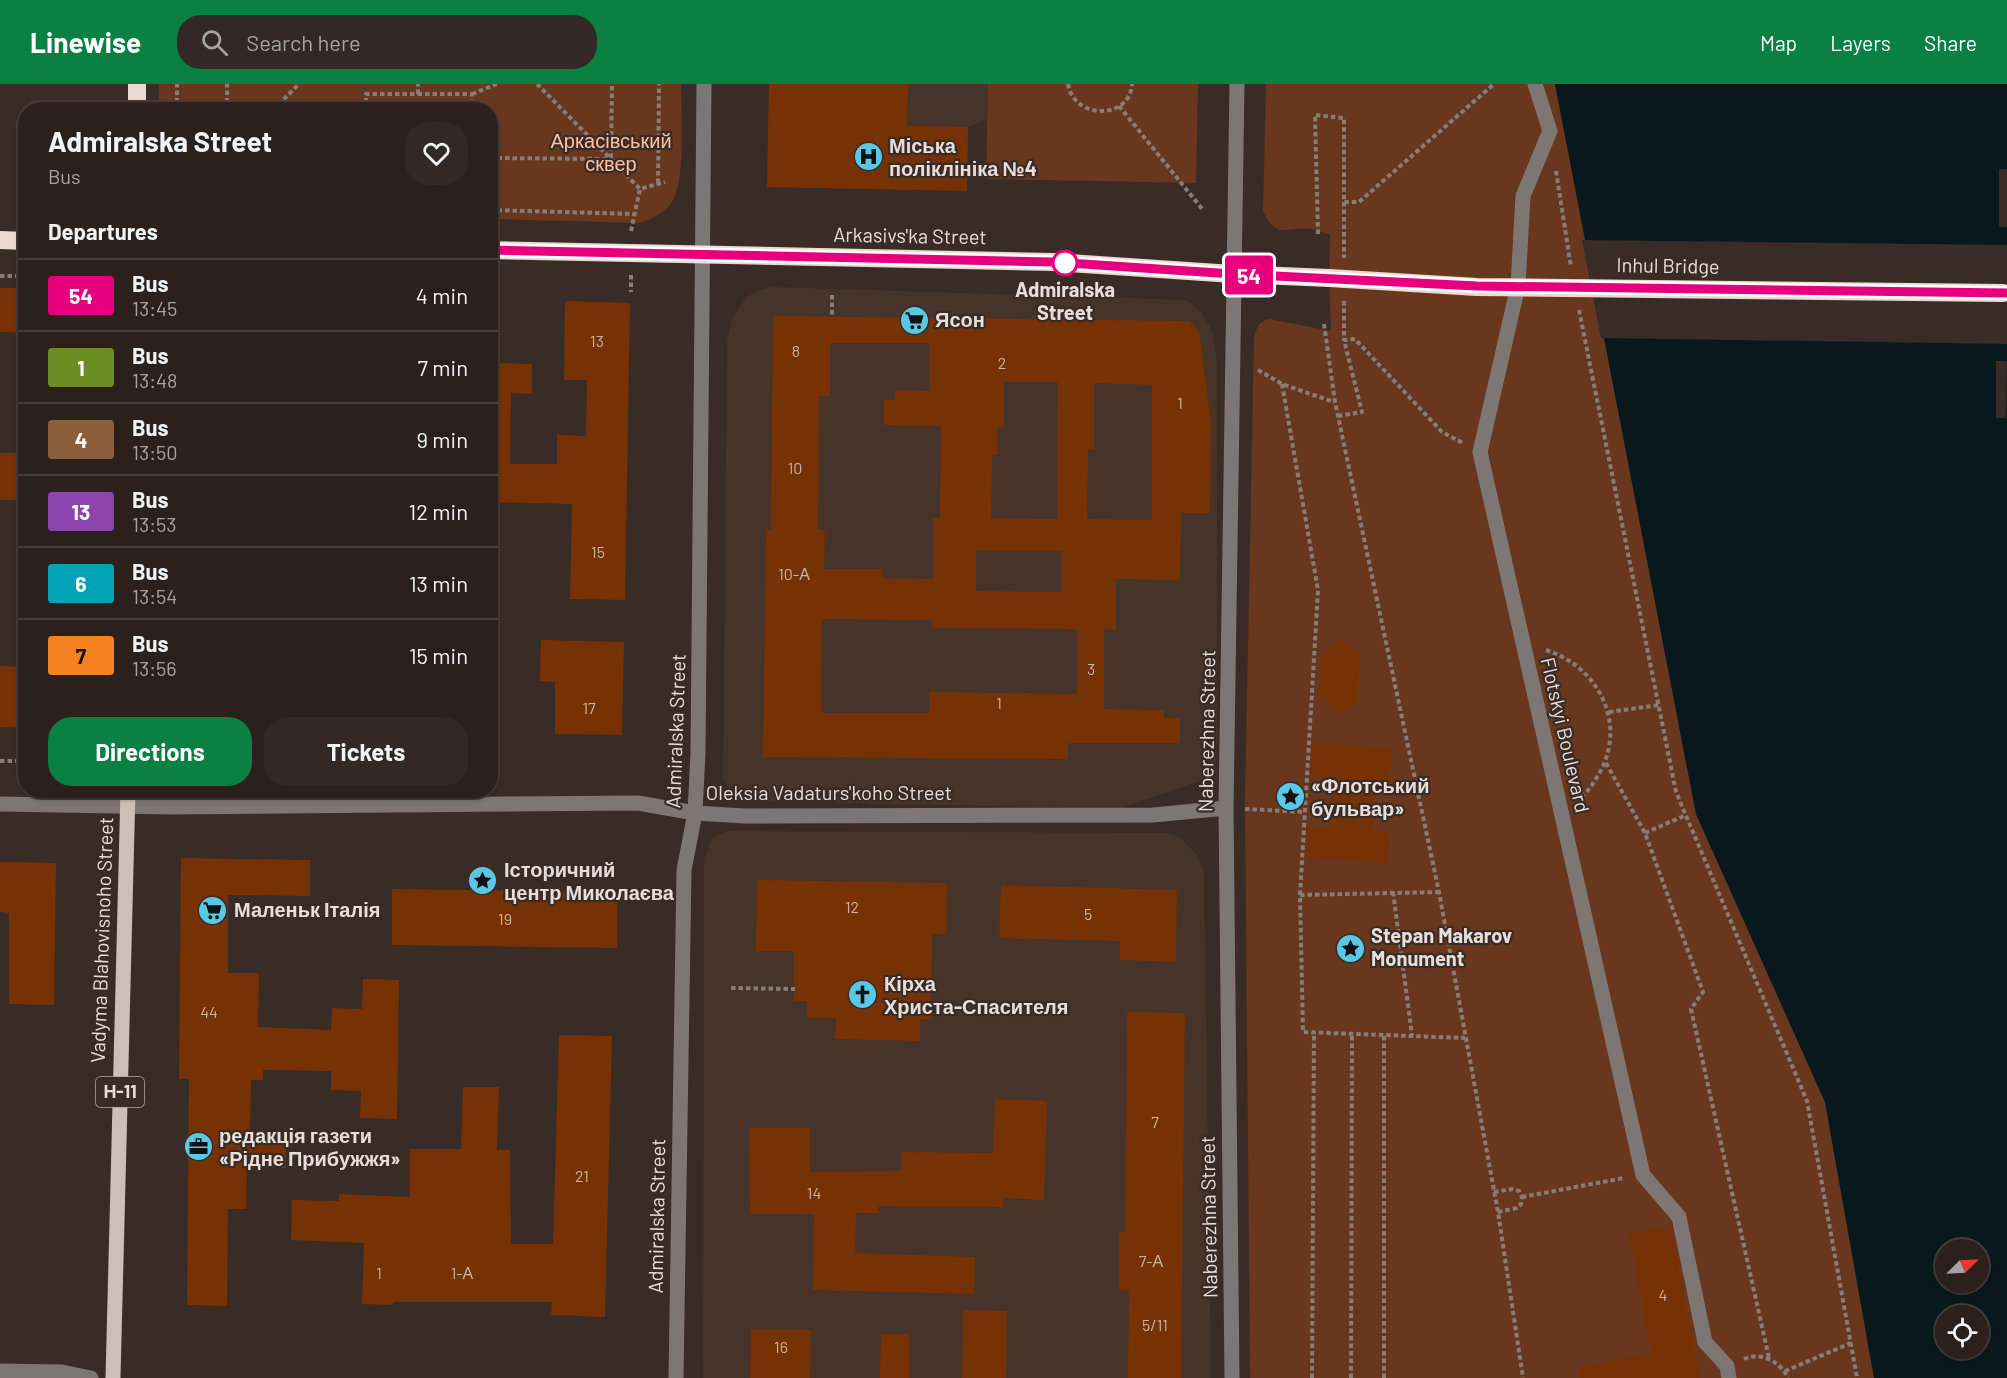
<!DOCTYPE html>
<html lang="en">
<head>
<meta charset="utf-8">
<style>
	body { margin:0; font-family:Barlow,sans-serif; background:#332825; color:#f1f3f6; height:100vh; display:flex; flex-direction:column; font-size:22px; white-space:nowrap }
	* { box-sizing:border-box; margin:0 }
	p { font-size:20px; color:#a6a3a3 }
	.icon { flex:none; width:33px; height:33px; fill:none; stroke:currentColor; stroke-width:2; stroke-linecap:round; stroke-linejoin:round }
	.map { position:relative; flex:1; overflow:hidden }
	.details { position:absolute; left:18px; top:18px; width:480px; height:696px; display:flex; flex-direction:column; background:#2b201c; border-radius:24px; box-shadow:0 2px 4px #0004,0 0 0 2px #473e3b }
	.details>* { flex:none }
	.badge { padding:0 12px; border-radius:4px; font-size:21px; line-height:39px }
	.needle { width:39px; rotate:66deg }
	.controls { position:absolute; left:1935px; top:1155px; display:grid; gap:12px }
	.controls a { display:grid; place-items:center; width:54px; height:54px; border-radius:50%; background:#2b201c; box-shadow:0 2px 4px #0004,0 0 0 2px #473e3b; font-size:30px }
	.map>.badge { position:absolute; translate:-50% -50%; box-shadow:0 0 0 3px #fff }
	h2 { padding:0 30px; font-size:22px; line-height:54px }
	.round { display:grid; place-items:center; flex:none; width:63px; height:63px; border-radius:24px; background:#332825 }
	.head { display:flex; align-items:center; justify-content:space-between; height:102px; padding:0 30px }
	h1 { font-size:28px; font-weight:700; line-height:45px }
	.action { display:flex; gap:12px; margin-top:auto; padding:12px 30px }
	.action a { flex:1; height:69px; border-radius:24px; background:#0b8043; color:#fff; font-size:24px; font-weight:700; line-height:69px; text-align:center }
	.action a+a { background:#332825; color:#f1f3f6 }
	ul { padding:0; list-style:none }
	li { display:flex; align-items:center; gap:18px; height:72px; padding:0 30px; border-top:2px solid #473e3b }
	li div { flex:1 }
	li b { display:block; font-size:22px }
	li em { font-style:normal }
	li .badge { min-width:66px; font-weight:700; text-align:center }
	header { display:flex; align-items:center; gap:36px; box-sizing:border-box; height:84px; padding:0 30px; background:#0b8043; color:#fff }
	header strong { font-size:28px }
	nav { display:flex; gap:33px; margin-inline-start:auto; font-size:21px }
	.search { width:420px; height:54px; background:#332825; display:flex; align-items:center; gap:15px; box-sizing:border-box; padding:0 21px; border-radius:24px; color:#a6a3a3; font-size:22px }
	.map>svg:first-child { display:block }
</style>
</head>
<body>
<header>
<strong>Linewise</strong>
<div class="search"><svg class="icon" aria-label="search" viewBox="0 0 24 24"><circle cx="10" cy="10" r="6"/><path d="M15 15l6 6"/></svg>Search here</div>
<nav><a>Map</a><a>Layers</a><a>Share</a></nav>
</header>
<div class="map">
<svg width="2007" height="1294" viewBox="0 0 2007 1294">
	<rect width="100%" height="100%" fill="#392b25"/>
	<g fill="#46332a">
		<polygon points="769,0 988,0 987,36 968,43 967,107 767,103"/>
		<polygon points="771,203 1187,216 1201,228 1213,248 1217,276 1217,657 1215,689 1200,697 1117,725 759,717 745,715 731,707 723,694 727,256 733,233 746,213 758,207"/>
		<polygon points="728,747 1166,749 1180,753 1197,771 1204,788 1211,1294 703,1294 704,776 712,753"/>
	</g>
	<g fill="#68371d">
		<path d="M 159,0 L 681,0 C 681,28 686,96 672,118 C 665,129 653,134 641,139 L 491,135 L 490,26 L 159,25 Z"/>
		<polygon points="988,0 1198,0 1196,99 986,95"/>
		<path d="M 1266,0 L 1555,0 L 1696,730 L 1825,1018 L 1874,1294 L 1250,1294 L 1245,716 L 1254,253 C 1257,243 1258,238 1269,235 L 1331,247 L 1329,194 L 1330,151 C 1324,149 1318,146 1311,145 C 1287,142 1276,157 1263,127 Z"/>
	</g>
	<path fill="#09181c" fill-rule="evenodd" d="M 1555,0 L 2007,0 L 2007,1294 L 1874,1294 L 1825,1018 L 1696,730 ZM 1946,1166 L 1978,1166 L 1978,1198 L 1946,1198 ZM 1946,1232 L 1978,1232 L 1978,1264 L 1946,1264 Z"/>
	<g fill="#392b25">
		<rect x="1999" y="85" width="8" height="58"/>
		<polygon points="1582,156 2007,161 2007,260 1601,254"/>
		<polygon points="1996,277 2007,277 2006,334 1996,334"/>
	</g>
	<g fill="#763204" fill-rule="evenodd">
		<polygon points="769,0 908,0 907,42 968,43 967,107 767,103"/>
		<polygon points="0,204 26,204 26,249 0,248"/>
		<polygon points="565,217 630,219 625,516 570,515 572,420 490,418 490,279 532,280 532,310 511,309 510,380 557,380 557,351 586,352 587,296 564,296"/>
		<path d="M 773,232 L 1189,237 L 1199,247 L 1211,337 L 1210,429 L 1181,429 L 1180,496 L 1116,495 L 1116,546 L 1104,545 L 1104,625 L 1164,626 L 1164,634 L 1180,634 L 1180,659 L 1068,659 L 1068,675 L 763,673 L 766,445 L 771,446 ZM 830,259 L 929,259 L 930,307 L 895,306 L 895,316 L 884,316 L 884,341 L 941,342 L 940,434 L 933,434 L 933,495 L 882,494 L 882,485 L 824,485 L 825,446 L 818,446 L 819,312 L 830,312 ZM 1004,298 L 1058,298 L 1057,435 L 991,434 L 992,371 L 997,371 L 997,343 L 1004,343 ZM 1094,299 L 1152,301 L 1152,436 L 1087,435 L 1088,365 L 1094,365 ZM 976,466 L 1061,467 L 1061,508 L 976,507 ZM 822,535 L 932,536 L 932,544 L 1077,545 L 1077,610 L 929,608 L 929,629 L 821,629 Z"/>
		<rect x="0" y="369" width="26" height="47"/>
		<polygon points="541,556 624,558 622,651 555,650 555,598 540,597"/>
		<polygon points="1342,556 1360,569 1358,616 1339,629 1320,614 1321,570"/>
		<polygon points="0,582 26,583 26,644 0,643"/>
		<polygon points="1313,659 1392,665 1390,701 1376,700 1372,747 1389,748 1387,779 1305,773 1307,743 1329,744 1333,696 1310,694"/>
		<polygon points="181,774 310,776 310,812 228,811 228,889 259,889 258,943 331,946 332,924 362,925 363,895 399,896 397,1035 360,1034 361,1007 331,1006 331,987 263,986 263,996 251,996 250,1048 286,1049 286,1084 247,1084 246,1125 228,1125 227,1222 187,1221 189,995 179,995"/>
		<polygon points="0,778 56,779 54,921 9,920 9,829 0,828"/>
		<polygon points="757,796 947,799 946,850 932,850 931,935 920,935 920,957 835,955 836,934 807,934 807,917 794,917 794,867 756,867"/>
		<polygon points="1001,801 1177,806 1176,878 1120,876 1120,857 999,854"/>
		<polygon points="392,805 617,808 617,864 392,861"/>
		<polygon points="1127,928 1185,929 1181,1294 1128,1294 1129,1207 1119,1206 1119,1147 1125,1148"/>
		<polygon points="559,951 612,952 605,1233 551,1231 552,1218 393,1218 393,1221 362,1220 364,1159 291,1156 292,1116 339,1117 339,1110 410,1113 410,1065 461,1065 463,1003 499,1003 497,1066 510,1066 511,1160 553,1160"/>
		<polygon points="995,1015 1047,1017 1044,1116 1003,1114 1003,1123 878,1122 879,1129 856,1129 855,1169 975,1173 974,1210 813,1206 814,1130 750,1130 749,1044 810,1044 810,1088 901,1087 901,1068 993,1069"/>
		<polygon points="1671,1142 1700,1294 1580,1294 1579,1284 1651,1269 1629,1150"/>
		<polygon points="963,1226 1007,1227 1006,1294 962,1294"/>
		<polygon points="751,1245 811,1246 810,1294 750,1294"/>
		<polygon points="881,1250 909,1250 909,1294 880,1294"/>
	</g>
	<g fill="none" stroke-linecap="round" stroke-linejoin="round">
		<g stroke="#897d78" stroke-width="4" stroke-dasharray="4.5 3" stroke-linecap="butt">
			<polyline points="537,0 611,75"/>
			<path d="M 1068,0 C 1074,36 1130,36 1132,0"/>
			<polyline points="418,10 418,0"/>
			<polyline points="472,10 497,0"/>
			<polyline points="1119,22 1203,126"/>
			<polyline points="177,26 177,0"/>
			<polyline points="227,26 227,0"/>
			<polyline points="273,26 299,0"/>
			<polyline points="366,26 366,10 472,10 472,26"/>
			<polyline points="490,74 611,75 640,105 665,98"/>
			<polyline points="611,74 612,0"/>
			<polyline points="1556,87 1571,183"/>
			<polyline points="658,99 659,0"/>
			<polyline points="1344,118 1344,174"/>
			<polyline points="490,126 634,130"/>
			<polyline points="631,147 640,105"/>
			<polyline points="1318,150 1315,31 1344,34 1344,118 1359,118 1494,0"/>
			<polyline points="631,191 631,208"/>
			<polyline points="0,192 26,192"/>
			<polyline points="832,211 832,233"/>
			<polyline points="1344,217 1344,256"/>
			<polyline points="1579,226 1676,708 1807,1017 1857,1294"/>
			<polyline points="1324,240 1335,318 1439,808 1498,1128 1523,1294"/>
			<polyline points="1258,286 1282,300 1334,318"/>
			<polyline points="1282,300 1318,506 1300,811 1303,948 1465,954"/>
			<polyline points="1338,332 1362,328 1344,256 1355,255 1442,348 1463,359"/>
			<path d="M 1546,566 C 1600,583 1629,643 1597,693 C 1592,701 1588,708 1580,714"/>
			<polyline points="1609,628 1659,621"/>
			<polyline points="0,677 26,677"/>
			<polyline points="1606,679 1645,749 1703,908 1691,925 1769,1274"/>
			<polyline points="1245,725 1305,728"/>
			<polyline points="1645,749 1686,731"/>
			<polyline points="1393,808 1412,951"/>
			<polyline points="1300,811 1439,808"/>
			<polyline points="731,904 795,905"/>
			<polyline points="1494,1108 1513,1105 1519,1107 1522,1113"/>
			<polyline points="1522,1113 1624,1094"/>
			<polyline points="1498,1128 1517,1124 1521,1120 1522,1113"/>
			<path d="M 1744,1275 C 1761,1267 1781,1278 1788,1294"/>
			<polyline points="1785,1287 1851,1259"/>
			<polyline points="1312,1294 1314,949"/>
			<polyline points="1351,1294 1352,950"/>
			<polyline points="1384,1294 1384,950"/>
		</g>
		<g stroke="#7e7673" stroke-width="15">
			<polyline points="1535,0 1550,47 1523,112 1518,202 1480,368 1643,1091 1679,1133 1705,1258 1727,1282 1729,1294"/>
			<polyline points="0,720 171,723 638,719 695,729 744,732 1153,731 1226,724"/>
			<polyline points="0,1287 62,1288 91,1294"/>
			<polyline points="676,1294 684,786 695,729 698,669 704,0"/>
			<polyline points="1232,1294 1226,724 1237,0"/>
		</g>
		<polyline stroke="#cdbeb7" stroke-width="15" points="113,1294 128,706"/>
		<g stroke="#ecdad2" stroke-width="18">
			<polyline points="137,26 137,0"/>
			<polyline points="0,156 26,157"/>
			<polyline points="490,166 1054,178 1233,190 1329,194"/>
		</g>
		<polyline stroke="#ecdad2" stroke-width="18" points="1329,194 1477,203 2003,209"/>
	</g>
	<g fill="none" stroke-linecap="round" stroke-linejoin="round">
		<defs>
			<polyline id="line" points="490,166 1053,178 1233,190 1477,202 2007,209"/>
		</defs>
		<use href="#line" stroke="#fff" stroke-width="14"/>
		<use href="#line" stroke="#e6007e" stroke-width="9"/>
	</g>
	<defs>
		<symbol id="hospital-disc" viewBox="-11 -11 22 22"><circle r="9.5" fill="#59c8e5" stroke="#392b25"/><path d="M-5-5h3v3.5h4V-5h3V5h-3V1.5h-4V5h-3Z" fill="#111"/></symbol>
		<symbol id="supermarket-disc" viewBox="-11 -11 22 22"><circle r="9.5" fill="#59c8e5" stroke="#392b25"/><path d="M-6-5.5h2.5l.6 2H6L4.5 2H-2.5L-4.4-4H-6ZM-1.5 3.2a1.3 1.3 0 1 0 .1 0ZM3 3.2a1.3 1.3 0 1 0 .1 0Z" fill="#111"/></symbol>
		<symbol id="sight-disc" viewBox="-11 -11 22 22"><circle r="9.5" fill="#59c8e5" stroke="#392b25"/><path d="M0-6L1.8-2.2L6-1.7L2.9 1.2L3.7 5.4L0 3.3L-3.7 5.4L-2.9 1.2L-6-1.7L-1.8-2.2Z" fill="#111"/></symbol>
		<symbol id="church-disc" viewBox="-11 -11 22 22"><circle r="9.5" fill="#59c8e5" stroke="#392b25"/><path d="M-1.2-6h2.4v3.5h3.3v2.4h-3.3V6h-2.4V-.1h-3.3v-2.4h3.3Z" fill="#111"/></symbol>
		<symbol id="office-disc" viewBox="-11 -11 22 22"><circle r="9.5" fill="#59c8e5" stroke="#392b25"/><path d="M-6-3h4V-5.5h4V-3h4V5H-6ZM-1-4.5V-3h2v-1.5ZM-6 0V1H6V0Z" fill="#111"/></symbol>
	</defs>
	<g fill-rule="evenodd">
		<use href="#hospital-disc" x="852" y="56" width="33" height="33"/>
		<use href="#supermarket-disc" x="898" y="220" width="33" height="33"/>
		<use href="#sight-disc" x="1274" y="696" width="33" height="33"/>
		<use href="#sight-disc" x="466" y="780" width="33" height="33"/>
		<use href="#supermarket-disc" x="196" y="810" width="33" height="33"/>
		<use href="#sight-disc" x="1334" y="848" width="33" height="33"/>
		<use href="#church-disc" x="846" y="894" width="33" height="33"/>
		<use href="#office-disc" x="182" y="1046" width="33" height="33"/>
	</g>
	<circle fill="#fff" stroke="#e6007e" stroke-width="3" cx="1065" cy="179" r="12"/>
	<g text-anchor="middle" stroke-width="4.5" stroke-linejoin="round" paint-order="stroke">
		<g font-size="16" fill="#cbb3a4">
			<text x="597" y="263">13</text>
			<text x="796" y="273">8</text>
			<text x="1002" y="285">2</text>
			<text x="1180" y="325">1</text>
			<text x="795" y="390">10</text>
			<text x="598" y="474">15</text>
			<text x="794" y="496">10-А</text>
			<text x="1091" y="591">3</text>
			<text x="999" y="625">1</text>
			<text x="589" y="630">17</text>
			<text x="852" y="829">12</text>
			<text x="1088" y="836">5</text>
			<text x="505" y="841">19</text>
			<text x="209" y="934">44</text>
			<text x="1155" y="1044">7</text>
			<text x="582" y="1098">21</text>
			<text x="814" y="1115">14</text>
			<text x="1151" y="1183">7-А</text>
			<text x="379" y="1195">1</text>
			<text x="462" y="1195">1-А</text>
			<text x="1663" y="1217">4</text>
			<text x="1155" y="1247">5/11</text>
			<text x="781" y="1269">16</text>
		</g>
		<rect fill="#392b25" stroke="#b3a8a4" stroke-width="1.5" x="96" y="993" width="48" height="30" rx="4.5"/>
		<g font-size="18" font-weight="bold" fill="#e7deda">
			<text x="120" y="1014">Н-11</text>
		</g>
		<g font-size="20" fill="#ffc0a2" stroke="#392b25">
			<text x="611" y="64">Аркасівський<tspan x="611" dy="23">сквер</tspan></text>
		</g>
		<g font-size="20" font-weight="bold" fill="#e7deda" stroke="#392b25" text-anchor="start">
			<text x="889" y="69">Міська<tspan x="889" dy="23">поліклініка №4</tspan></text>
			<text x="935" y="243">Ясон</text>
			<text x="1311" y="709">«Флотський<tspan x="1311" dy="23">бульвар»</tspan></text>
			<text x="504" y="793">Історичний<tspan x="504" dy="23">центр Миколаєва</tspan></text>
			<text x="234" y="833">Маленьк Італія</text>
			<text x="1371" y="859">Stepan Makarov<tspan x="1371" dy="23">Monument</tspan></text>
			<text x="884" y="907">Кірха<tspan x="884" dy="23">Христа-Спасителя</tspan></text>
			<text x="219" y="1059">редакція газети<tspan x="219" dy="23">«Рідне Прибужжя»</tspan></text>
		</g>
		<g font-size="20" fill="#e7deda" stroke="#392b25">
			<text transform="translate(910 152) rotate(1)" y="7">Arkasivs'ka Street</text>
			<text transform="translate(1668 182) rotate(1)" y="7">Inhul Bridge</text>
			<text transform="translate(676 647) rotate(-88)" y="7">Admiralska Street</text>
			<text transform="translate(1207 647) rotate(-89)" y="7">Naberezhna Street</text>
			<text transform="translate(1565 651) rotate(77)" y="7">Flotskyi Boulevard</text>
			<text x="829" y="716">Oleksia Vadaturs'koho Street</text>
			<text transform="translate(102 856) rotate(-88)" y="7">Vadyma Blahovisnoho Street</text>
			<text transform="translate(657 1132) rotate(-89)" y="7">Admiralska Street</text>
			<text transform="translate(1209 1133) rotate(-91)" y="7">Naberezhna Street</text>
		</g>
		<g font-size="20" font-weight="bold" fill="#e7deda" stroke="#392b25">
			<text x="1065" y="213">Admiralska<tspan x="1065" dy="23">Street</tspan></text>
		</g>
	</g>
</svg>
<div class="controls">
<a><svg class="needle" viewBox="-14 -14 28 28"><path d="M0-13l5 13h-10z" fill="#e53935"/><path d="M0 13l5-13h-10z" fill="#a6a3a3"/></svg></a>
<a><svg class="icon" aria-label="locate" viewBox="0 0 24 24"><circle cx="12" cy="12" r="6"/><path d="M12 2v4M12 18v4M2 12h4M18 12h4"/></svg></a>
</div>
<b class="badge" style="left:1249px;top:191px;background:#e6007e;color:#fff">54</b>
<section class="details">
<div class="head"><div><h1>Admiralska Street</h1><p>Bus</p></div><a class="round"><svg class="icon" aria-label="heart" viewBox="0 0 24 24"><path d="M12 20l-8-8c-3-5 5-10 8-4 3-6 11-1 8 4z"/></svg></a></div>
<h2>Departures</h2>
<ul>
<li><span class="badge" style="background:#e6007e;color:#fff">54</span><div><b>Bus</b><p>13:45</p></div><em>4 min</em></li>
<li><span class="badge" style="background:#6b8e23;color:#fff">1</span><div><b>Bus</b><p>13:48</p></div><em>7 min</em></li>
<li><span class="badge" style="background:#8b5e3c;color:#fff">4</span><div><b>Bus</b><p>13:50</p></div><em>9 min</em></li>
<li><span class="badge" style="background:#8e44ad;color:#fff">13</span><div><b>Bus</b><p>13:53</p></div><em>12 min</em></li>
<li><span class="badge" style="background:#00a3b4;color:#fff">6</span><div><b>Bus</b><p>13:54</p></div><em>13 min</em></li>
<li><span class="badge" style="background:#f58220;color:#111">7</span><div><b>Bus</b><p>13:56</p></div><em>15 min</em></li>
</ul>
<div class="action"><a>Directions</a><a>Tickets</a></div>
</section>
</div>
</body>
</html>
